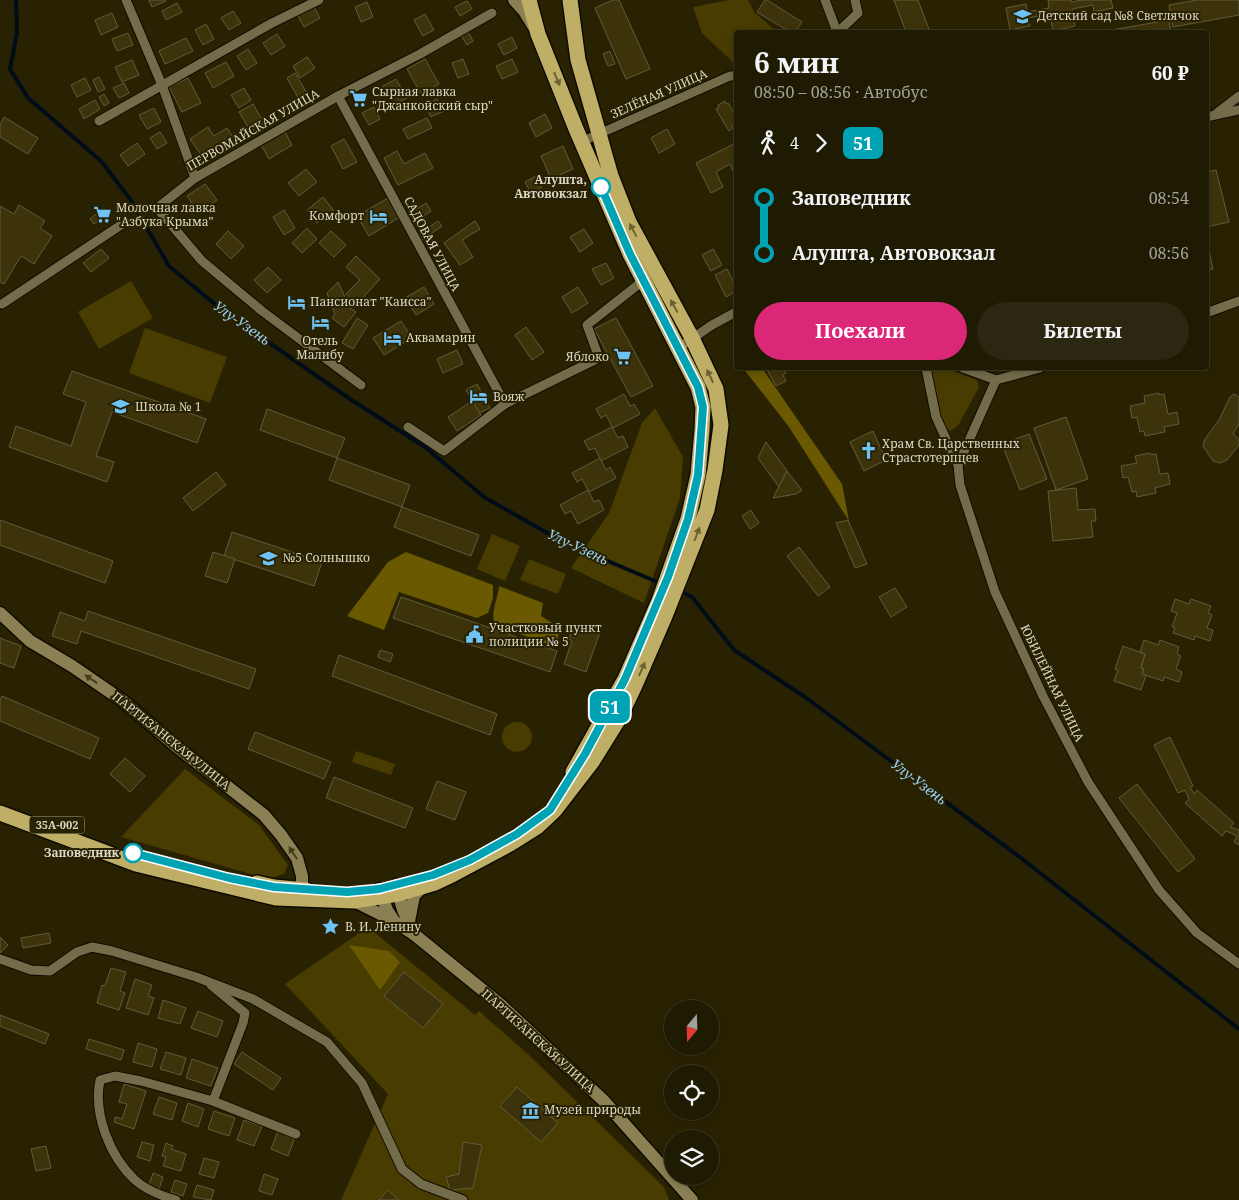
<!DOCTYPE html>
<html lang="ru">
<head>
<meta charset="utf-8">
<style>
	body { margin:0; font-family:"Noto Serif",serif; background:#2c2711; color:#f1f3f6; height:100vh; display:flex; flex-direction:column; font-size:19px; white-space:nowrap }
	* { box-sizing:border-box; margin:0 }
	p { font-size:16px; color:#a1a199 }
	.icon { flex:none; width:28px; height:28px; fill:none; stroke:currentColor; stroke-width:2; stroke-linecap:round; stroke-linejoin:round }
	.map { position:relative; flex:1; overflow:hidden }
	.panel { position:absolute; left:734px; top:30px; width:475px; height:340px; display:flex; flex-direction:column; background:#1f1a02; border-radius:5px; box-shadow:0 2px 8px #0003,0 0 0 1px #3c3824 }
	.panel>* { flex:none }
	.badge { padding:0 10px; border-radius:8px; font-size:18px; line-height:32px }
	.needle { width:32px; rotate:199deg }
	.fabs { position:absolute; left:664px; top:1000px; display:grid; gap:10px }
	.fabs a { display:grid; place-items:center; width:55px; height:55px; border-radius:50%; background:#1f1a02; box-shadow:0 2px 8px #0003,0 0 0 1px #3c3824; font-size:25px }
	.map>.badge { position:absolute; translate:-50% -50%; box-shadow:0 0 0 2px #fff }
	.legs { display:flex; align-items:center; gap:8px; height:55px; padding:0 20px; font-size:16px }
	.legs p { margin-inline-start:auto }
	.summary { display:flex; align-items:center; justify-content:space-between; height:85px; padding:0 20px }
	h1 { font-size:28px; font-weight:700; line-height:38px }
	.button { display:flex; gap:10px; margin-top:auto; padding:10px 20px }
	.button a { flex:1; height:58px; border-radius:30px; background:#db2777; color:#fff; font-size:20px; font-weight:700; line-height:58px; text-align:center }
	.button a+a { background:#2c2711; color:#f1f3f6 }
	ul { padding:0 20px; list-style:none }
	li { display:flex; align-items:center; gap:18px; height:55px; font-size:19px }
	li i { display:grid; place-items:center; width:8px; height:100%; margin:0 6px; background:currentColor }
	li i::after { content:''; width:12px; height:12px; margin:-6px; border:4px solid; border-radius:50%; background:#1f1a02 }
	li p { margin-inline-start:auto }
	li:first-child i { background:linear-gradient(#0000 50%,currentColor 0) }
	li:last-child i { background:linear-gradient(currentColor 50%,#0000 0) }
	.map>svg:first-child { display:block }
</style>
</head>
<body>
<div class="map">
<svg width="1239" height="1200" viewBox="0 0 1239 1200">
	<rect width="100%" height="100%" fill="#292202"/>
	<g fill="#483c00">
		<polygon points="729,0 748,0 755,13 777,32 736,32 736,65 702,33 693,7"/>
		<polygon points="131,281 153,318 99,349 78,312"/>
		<polygon points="145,328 227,357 210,403 129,373"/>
		<path d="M 929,368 L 944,368 L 977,380 L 979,387 L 958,426 L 950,431 C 936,420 932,385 929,368 Z"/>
		<polygon points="655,408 683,457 680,498 644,603 571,568 609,513 642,423"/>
		<polygon points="492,534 520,546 505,581 477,569"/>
		<polygon points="529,559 566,574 558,594 520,580"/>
		<circle cx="517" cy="737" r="15"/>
		<polygon points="356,751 395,764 391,775 352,762"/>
		<polygon points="185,769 259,825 288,865 284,874 268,879 121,837"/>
		<polygon points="368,927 475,1015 479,1011 530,1056 664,1187 669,1200 341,1200 388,1094 285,984"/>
	</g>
	<g fill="#6a5900">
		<polygon points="743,368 762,368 842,484 849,521 789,427"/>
		<polygon points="406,552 493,585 493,598 488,613 477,618 399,592 384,630 347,616 388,562"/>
		<path d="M 499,586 L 543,603 L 541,616 L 560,628 L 556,647 L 495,625 C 490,612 498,599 499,586 Z"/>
		<polygon points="349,945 389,951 400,962 380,990"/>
	</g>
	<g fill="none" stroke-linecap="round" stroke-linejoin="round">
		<g stroke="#000d19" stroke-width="4">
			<polyline points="16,0 17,33 10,69 28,98 101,161 130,199 169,266 222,310 350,399 425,447 484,497 563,542 662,584"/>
			<polyline points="680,591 692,597 734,650 805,697 1021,858 1239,1029"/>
		</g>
	</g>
	<g fill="#3c330a" stroke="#625b3a">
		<polygon points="149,0 165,0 166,1 152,7"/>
		<polygon points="613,0 619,0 650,69 626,79 595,8"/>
		<polygon points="765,0 767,0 802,22 795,32 790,32 757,12"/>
		<polygon points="894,0 918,0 930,32 906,32"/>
		<polygon points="1048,0 1071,0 1071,2 1082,0 1111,0 1113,8 1094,12 1093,5 1072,9 1075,26 1053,31 1050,14 1028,18 1030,26 1010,30 1006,8 1026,4 1027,12 1049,8"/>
		<polygon points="1197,0 1239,0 1239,15 1173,27 1169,5"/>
		<polygon points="467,1 472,9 460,16 455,7"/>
		<polygon points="367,2 373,17 361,22 355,7"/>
		<polygon points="177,3 182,12 166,20 162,11"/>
		<polygon points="314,7 320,18 304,27 298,16"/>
		<polygon points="233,11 241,23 229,30 221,18"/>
		<polygon points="112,13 118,27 101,35 95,20"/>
		<polygon points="425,14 434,30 423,36 414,20"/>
		<polygon points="1169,20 1171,32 1100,32"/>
		<polygon points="206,24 214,39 203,45 195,30"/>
		<polygon points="468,32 473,41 467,45 461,35"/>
		<polygon points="128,33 133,45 117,51 112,39"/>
		<polygon points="277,34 285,46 271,55 263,43"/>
		<polygon points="512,37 517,48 504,55 498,44"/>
		<polygon points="186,38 193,51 165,64 159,51"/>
		<polygon points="248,49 257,63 246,70 237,56"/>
		<polygon points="610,51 615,64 608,66 603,54"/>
		<polygon points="307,57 315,68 300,78 293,66"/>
		<polygon points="425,59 439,84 421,94 407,69"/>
		<polygon points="463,59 469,74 458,78 452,63"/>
		<polygon points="512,59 518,72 502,79 496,66"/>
		<polygon points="132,60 139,75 122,82 115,67"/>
		<polygon points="226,62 234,76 213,88 205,73"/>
		<polygon points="295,73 311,100 302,105 287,78"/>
		<polygon points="99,77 105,89 98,92 93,80"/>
		<polygon points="85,78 91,90 77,97 71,85"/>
		<polygon points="188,78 201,103 182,112 169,87"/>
		<polygon points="396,79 407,98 393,105 383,86"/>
		<polygon points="124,83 129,93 119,98 113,88"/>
		<polygon points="244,88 251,100 239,108 231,95"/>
		<polygon points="104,94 109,103 104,106 99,97"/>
		<polygon points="437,99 444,111 431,117 425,105"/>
		<polygon points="95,100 100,109 84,119 79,109"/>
		<polygon points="725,101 726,104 728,103 736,117 736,127 735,128 733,125 731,126 733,128 729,131 716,109 719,108 718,105"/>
		<polygon points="253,104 264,123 251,132 239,112"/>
		<polygon points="374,107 380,119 369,125 362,113"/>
		<polygon points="154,108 161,122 147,129 139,115"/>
		<polygon points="545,114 552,128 536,137 529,123"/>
		<polygon points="4,117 38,138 28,154 0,137 0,125"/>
		<polygon points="427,118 432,128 408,139 403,129"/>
		<polygon points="208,127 214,136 227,128 235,140 204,159 190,139"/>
		<polygon points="667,129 675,144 659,153 651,138"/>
		<polygon points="284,130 292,145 269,159 260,143"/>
		<polygon points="160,132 167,143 157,149 150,138"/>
		<polygon points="344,139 357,162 343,169 331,146"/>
		<polygon points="137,143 145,154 128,166 120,155"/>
		<polygon points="734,144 736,148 736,177 730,164 716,172 723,187 711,193 696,163"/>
		<polygon points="563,146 573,169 551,179 541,156"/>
		<polygon points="397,151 404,164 425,153 433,168 398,185 384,158"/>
		<polygon points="306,169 317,182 299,196 288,183"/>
		<polygon points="1216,170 1229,222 1206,227 1206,172"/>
		<polygon points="536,176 542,187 531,193 525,182"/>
		<polygon points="205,184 217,200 199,213 187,196"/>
		<polygon points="323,197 334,211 317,223 307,210"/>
		<polygon points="388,198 400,217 369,236 357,216"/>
		<polygon points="426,203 431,211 417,220 412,212"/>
		<polygon points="19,205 45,221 40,228 52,236 34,264 21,256 4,284 0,282 0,206 14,214"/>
		<polygon points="284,210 295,228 284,235 273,217"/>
		<polygon points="100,211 104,216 94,224 90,219"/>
		<polygon points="438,221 442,226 422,240 418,235"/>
		<polygon points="475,221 480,229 462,240 473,257 460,265 444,243"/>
		<polygon points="307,228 317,239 302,253 292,243"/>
		<polygon points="584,229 593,243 580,252 570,237"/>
		<polygon points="228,231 244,246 231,259 216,244"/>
		<polygon points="331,231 346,245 334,257 319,243"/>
		<polygon points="101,249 109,258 91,272 83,263"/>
		<polygon points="713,249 722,265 711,271 702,255"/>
		<polygon points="1209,250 1213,269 1206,271 1206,251"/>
		<polygon points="356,256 380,279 357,304 346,294 360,280 346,267"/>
		<polygon points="606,263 614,278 601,285 592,269"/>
		<polygon points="268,267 281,280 267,293 254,280"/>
		<polygon points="727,269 736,287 736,291 726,297 715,275"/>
		<polygon points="338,282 350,308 356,312 344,327 332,318 335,314 327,293"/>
		<polygon points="424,287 434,304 416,315 405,298"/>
		<polygon points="578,287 588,303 572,313 562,297"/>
		<polygon points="357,318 368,325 353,349 342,343"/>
		<polygon points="616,318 653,386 631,397 594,329"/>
		<polygon points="401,321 412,338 384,355 373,338"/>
		<polygon points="526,327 544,352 532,360 515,335"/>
		<polygon points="457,350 463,364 443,373 437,359"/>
		<polygon points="766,368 783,368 786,373 783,375 786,381 776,386"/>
		<polygon points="72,371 206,419 197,443 112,412 96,456 114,462 107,482 9,447 16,426 71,446 86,402 63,394"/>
		<polygon points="477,384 490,408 479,413 466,390"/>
		<polygon points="1159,393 1159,395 1164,394 1168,414 1177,412 1179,424 1164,427 1165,432 1145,436 1144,431 1140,432 1137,417 1132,418 1130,406 1145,403 1144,396"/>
		<polygon points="624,394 630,406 634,404 640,414 613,428 606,415 601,418 596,409"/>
		<polygon points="1234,394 1239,397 1239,424 1233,434 1239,439 1239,445 1227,460 1220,463 1213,461 1203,446 1205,439 1219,420 1230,397"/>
		<polygon points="472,401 481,415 457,431 448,417"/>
		<polygon points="267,409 345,438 337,458 260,430"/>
		<polygon points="1066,417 1088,479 1056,490 1034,428"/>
		<polygon points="612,427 618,438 623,436 628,447 601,461 595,448 589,450 584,441"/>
		<polygon points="873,431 886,460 864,471 850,442"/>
		<polygon points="1029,434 1047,479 1020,490 1002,444"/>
		<polygon points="766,442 787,471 779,487 758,458"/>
		<polygon points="1150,453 1151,455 1156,454 1160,474 1168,473 1170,484 1155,488 1156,493 1137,497 1136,491 1132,492 1128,477 1123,478 1121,466 1137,463 1135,456"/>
		<polygon points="337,458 410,485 402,507 329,480"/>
		<polygon points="600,458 606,470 610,467 616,478 589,492 582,479 577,482 572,473"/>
		<polygon points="787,471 802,490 796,494 773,498"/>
		<polygon points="216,472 226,485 193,511 183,498"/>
		<polygon points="1076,488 1078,510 1095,509 1096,521 1091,521 1093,537 1053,541 1048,491"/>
		<polygon points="588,490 594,502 599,500 604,510 578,524 571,511 565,514 560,505"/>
		<polygon points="402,507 479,535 471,556 394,527"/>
		<polygon points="751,510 759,523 750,529 742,516"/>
		<polygon points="0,520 113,561 105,583 0,545"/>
		<polygon points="848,520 867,564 855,568 836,523"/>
		<polygon points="232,532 322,562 314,586 224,556"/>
		<polygon points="799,547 830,587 818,596 787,556"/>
		<polygon points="213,552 235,559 227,583 205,576"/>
		<polygon points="895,588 907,607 891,617 879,597"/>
		<polygon points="401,597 557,651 550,672 393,618"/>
		<polygon points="1175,599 1189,604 1191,599 1211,606 1208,613 1212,615 1207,628 1213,630 1210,641 1195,636 1194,640 1173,633 1175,628 1172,627 1177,613 1171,611"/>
		<polygon points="88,611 256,669 249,689 81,631 77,644 52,636 60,612 85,621"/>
		<polygon points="574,623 600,632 586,672 564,664 572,641 569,639"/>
		<polygon points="0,638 21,646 14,668 0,663"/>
		<polygon points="1144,640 1158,645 1160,640 1179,647 1177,654 1181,656 1176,669 1182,672 1179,682 1164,677 1163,681 1142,674 1144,669 1141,668 1145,654 1140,652"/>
		<polygon points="1123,646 1145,654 1141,668 1144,669 1142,674 1146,675 1141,690 1114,681 1118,670 1115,669"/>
		<polygon points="380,650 393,654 390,662 378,657"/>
		<polygon points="339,655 497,714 490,735 332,676"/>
		<polygon points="2,696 99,738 90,759 0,721 0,699"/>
		<polygon points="255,732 331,762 324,779 248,749"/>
		<polygon points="1170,737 1193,786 1190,787 1194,794 1197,790 1234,823 1230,827 1239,830 1239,845 1234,842 1237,836 1226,831 1222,836 1185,803 1189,799 1185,790 1178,793 1154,745"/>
		<polygon points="125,758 145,776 130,792 110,774"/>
		<polygon points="334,777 413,808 405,828 326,798"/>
		<polygon points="437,781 466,792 455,820 426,809"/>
		<polygon points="1137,784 1195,859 1178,872 1119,798"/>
		<polygon points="49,933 51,943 23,948 21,938"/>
		<polygon points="0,937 8,945 0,953"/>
		<polygon points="111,968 126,972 120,991 125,993 119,1010 97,1003 102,985 105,986"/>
		<polygon points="404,972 443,1004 423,1028 384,996"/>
		<polygon points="135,979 152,985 148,996 154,998 148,1015 126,1008"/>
		<polygon points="163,1000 186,1008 180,1024 158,1018"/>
		<polygon points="198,1011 223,1021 217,1037 191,1028"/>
		<polygon points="0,1015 49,1034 45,1044 0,1026"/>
		<polygon points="89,1039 124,1050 121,1060 86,1049"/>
		<polygon points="138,1043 157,1049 152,1067 133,1062"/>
		<polygon points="166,1052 186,1058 181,1075 160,1069"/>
		<polygon points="242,1052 281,1078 273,1090 234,1064"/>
		<polygon points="192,1059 218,1068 211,1086 186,1078"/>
		<polygon points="124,1084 146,1091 134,1129 114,1122 115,1117 122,1119 127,1104 119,1102"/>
		<polygon points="517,1087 558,1123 541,1142 500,1106"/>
		<polygon points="159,1097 177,1103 172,1120 153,1114"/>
		<polygon points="188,1103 204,1109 198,1127 182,1121"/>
		<polygon points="214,1111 235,1118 229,1136 208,1129"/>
		<polygon points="244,1120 262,1126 254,1146 237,1140"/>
		<polygon points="278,1131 295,1137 288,1156 271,1149"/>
		<polygon points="142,1142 154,1145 150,1161 137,1157"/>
		<polygon points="463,1142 482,1145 473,1188 450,1190 446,1177 459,1174"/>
		<polygon points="166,1143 173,1146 171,1149 186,1154 181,1171 163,1166 166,1157 162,1156"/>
		<polygon points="46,1146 51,1168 36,1171 31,1149"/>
		<polygon points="204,1158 219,1162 214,1178 199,1174"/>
		<polygon points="153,1173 163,1177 159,1189 149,1185"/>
		<polygon points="264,1174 278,1179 272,1195 259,1191"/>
		<polygon points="175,1180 187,1184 183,1196 171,1192"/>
		<polygon points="197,1185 214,1190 211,1200 193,1197"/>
		<polygon points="388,1190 399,1200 379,1200"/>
	</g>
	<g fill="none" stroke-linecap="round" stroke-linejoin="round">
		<defs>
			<g id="street">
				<polyline points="126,0 162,85 195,178"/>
				<polyline points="825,0 837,32"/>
				<polyline points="838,32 858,13 855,0"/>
				<polyline points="338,96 505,404"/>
				<polyline points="1217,113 1239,96"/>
				<polyline points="1206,117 1239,110"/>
				<polyline points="99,121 272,23 319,0"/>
				<polyline points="583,141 730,76 736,76"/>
				<polyline points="2,304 124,223"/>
				<polyline points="1206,313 1239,301"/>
				<polyline points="677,349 712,325 736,312"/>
				<polyline points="926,368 936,417 958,465 960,485 995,592 1043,696 1088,782 1159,890 1197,933 1239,964"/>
				<polyline points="963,368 996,380"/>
				<polyline points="361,385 262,311 202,261 157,208 195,178 338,96 420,54 492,13"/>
				<polyline points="408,427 444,451 505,404 599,358 587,325 644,280"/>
				<polyline points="958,465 996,380 1040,368"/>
				<polyline points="0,959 31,970 50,971 77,952 92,947 112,951 196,977 253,999 327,1042 362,1083 402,1169 421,1184 463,1200"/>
				<polyline points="211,985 245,1013 243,1023 213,1101"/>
				<path d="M 176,1200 C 162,1196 146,1190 135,1180 C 110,1157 93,1114 100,1080 L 115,1076 L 141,1081 L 213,1101 L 296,1134"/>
			</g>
			<g id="secondary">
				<polyline points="514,0 524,11 533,26"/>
				<polyline points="0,613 30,641 72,666 123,701 177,747 264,815 281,835 297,858 302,876 302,897"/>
				<polyline points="396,885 403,910 415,935"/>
				<polyline points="379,889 387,910 394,921 415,935 501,1005 604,1101 692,1200"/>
				<polyline points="354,901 392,920"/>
				<polyline points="409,921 414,896 421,888"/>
			</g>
			<g id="highway">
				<polyline points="529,0 538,34 576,129 630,254 698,387 703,407 702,430 698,475 688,519 659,601 625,679 573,772"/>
				<polyline points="0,813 136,864 276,898 354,901 398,894 435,883 452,875 510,844 537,827 555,810 592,762 620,717 636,683 665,616 707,510 715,470 721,425 716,389 692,338 629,222 611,176 578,60 570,0"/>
				<polyline points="257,883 274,887 306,890"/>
			</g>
		</defs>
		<use href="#street" stroke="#100b00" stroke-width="11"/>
		<use href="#secondary" stroke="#100b00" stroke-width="15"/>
		<use href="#highway" stroke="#100b00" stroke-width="18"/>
		<use href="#street" stroke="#736c4b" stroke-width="9"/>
		<use href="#secondary" stroke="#8a8053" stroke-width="12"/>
		<use href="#highway" stroke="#bfaf66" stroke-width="15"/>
	</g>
	<defs><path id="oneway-solid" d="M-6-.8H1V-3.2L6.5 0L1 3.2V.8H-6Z" transform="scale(1.25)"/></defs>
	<g fill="#6c612f">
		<use href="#oneway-solid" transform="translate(557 79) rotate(67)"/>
		<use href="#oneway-solid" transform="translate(633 230) rotate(-118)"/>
		<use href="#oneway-solid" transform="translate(674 306) rotate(-119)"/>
		<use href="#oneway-solid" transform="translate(710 376) rotate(-115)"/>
		<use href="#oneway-solid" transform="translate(697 534) rotate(-69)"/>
		<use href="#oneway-solid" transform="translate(642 669) rotate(-66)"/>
	</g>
	<g fill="#463e1a">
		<use href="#oneway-solid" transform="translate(91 679) rotate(-146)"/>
		<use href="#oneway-solid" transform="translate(293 853) rotate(-123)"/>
	</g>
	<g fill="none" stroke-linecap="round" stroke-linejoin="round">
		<defs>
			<polyline id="line-1" points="133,853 229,878 274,887 347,892 379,889 433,875 470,860 517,834 550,810 585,754 625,679 668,577 688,519 698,475 703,407 698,387 630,254 601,187"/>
		</defs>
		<use href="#line-1" stroke="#fff" stroke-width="11"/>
		<use href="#line-1" stroke="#00a3b4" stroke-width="8"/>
	</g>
	<defs>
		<symbol id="school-bare" viewBox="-9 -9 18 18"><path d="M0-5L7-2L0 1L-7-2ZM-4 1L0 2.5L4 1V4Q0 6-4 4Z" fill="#6fc2f4" stroke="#292202" stroke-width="2.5" paint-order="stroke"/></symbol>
		<symbol id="supermarket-bare" viewBox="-9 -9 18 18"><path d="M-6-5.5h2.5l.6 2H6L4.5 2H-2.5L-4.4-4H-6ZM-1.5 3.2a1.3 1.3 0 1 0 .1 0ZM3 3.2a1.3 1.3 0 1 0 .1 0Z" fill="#6fc2f4" stroke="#292202" stroke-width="2.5" paint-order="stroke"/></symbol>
		<symbol id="hotel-bare" viewBox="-9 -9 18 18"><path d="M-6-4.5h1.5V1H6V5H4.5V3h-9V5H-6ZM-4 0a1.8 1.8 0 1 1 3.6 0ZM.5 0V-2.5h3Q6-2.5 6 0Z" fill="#6fc2f4" stroke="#292202" stroke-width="2.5" paint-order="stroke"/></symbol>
		<symbol id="church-bare" viewBox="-9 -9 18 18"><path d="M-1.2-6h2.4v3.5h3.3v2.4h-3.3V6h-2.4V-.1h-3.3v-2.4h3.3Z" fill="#6fc2f4" stroke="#292202" stroke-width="2.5" paint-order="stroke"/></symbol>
		<symbol id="civic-bare" viewBox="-9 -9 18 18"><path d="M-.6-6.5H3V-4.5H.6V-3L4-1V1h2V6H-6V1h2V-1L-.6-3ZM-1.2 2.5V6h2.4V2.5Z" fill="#6fc2f4" stroke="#292202" stroke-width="2.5" paint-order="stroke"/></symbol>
		<symbol id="sight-bare" viewBox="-9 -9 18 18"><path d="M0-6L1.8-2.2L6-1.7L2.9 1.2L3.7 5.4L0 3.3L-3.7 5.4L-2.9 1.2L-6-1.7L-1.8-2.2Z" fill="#6fc2f4" stroke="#292202" stroke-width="2.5" paint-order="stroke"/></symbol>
		<symbol id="museum-bare" viewBox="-9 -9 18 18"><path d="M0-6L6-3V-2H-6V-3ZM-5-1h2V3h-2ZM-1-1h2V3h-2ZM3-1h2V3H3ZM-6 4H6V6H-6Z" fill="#6fc2f4" stroke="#292202" stroke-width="2.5" paint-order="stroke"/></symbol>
	</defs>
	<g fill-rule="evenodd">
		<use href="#school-bare" x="1010" y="4" width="25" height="25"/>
		<use href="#supermarket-bare" x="346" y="86" width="25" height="25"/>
		<use href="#supermarket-bare" x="90" y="202" width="25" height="25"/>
		<use href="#hotel-bare" x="366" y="204" width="25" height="25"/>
		<use href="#hotel-bare" x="284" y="290" width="25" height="25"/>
		<use href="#hotel-bare" x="308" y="310" width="25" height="25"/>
		<use href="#hotel-bare" x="380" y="326" width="25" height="25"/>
		<use href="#supermarket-bare" x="610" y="344" width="25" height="25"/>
		<use href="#hotel-bare" x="466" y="384" width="25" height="25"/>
		<use href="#school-bare" x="108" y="394" width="25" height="25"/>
		<use href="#church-bare" x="856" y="438" width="25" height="25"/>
		<use href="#school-bare" x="256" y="546" width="25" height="25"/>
		<use href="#civic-bare" x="462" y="622" width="25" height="25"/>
		<use href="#sight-bare" x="318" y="914" width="25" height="25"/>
		<use href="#museum-bare" x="518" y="1098" width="25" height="25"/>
	</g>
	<g fill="#fff" stroke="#00a3b4" stroke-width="2.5">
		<circle cx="601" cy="187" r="9"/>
		<circle cx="133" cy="853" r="9"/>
	</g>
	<g text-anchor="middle" stroke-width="4" stroke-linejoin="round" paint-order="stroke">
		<rect fill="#292202" stroke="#a6a18b" stroke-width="1" x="29.5" y="816.5" width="55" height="17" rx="4"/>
		<g font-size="11" font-weight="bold" fill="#dbd7c6">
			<text x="57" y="829">35А-002</text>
		</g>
		<g font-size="12" fill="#dbd7c6" stroke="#292202" text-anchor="start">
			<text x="1037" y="20">Детский сад №8 Светлячок</text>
			<text x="372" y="96">Сырная лавка<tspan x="372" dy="14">"Джанкойский сыр"</tspan></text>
			<text x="116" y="212">Молочная лавка<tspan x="116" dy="14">"Азбука Крыма"</tspan></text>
			<text x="364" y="220" text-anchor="end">Комфорт</text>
			<text x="310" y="306">Пансионат "Каисса"</text>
			<text x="406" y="342">Аквамарин</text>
			<text x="320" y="345" text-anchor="middle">Отель<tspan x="320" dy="14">Малибу</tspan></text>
			<text x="609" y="361" text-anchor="end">Яблоко</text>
			<text x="493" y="401">Вояж</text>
			<text x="135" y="411">Школа № 1</text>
			<text x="882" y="448">Храм Св. Царственных<tspan x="882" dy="14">Страстотерпцев</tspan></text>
			<text x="283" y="562">№5 Солнышко</text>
			<text x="489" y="632">Участковый пункт<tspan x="489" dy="14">полиции № 5</tspan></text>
			<text x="345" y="931">В. И. Ленину</text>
			<text x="544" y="1114">Музей природы</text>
		</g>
		<g font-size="12" fill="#dbd7c6" stroke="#292202">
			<text transform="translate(659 94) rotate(-24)" y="4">ЗЕЛЁНАЯ УЛИЦА</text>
			<text transform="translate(253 130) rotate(-30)" y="4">ПЕРВОМАЙСКАЯ УЛИЦА</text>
			<text transform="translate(432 244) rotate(62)" y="4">САДОВАЯ УЛИЦА</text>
			<text transform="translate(1052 683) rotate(64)" y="4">ЮБИЛЕЙНАЯ УЛИЦА</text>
			<text transform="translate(171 741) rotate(39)" y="4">ПАРТИЗАНСКАЯ УЛИЦА</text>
			<text transform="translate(538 1041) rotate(42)" y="4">ПАРТИЗАНСКАЯ УЛИЦА</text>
		</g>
		<g font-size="12" font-weight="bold" fill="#dbd7c6" stroke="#292202" text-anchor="end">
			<text x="587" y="184">Алушта,<tspan x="587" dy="14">Автовокзал</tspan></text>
			<text x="119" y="857">Заповедник</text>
		</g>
		<g font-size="14" font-style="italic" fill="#99d0f4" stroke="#292202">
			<text transform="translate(242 323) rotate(35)" y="5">Улу-Узень</text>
			<text transform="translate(578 547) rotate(25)" y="5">Улу-Узень</text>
			<text transform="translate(919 782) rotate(37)" y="5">Улу-Узень</text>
		</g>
	</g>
</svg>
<div class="fabs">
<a><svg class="needle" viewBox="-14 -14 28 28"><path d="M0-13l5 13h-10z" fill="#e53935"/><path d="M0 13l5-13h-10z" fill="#a1a199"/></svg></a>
<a><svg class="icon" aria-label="locate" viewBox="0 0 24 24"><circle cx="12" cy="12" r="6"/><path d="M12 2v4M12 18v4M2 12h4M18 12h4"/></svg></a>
<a><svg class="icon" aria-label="layers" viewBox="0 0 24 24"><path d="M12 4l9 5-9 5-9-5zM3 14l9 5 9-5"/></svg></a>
</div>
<b class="badge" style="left:610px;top:707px;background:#00a3b4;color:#fff">51</b>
<section class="panel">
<div class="summary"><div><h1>6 мин</h1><p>08:50 – 08:56 · Автобус</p></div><b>60 ₽</b></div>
<div class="legs"><svg class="icon" aria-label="walk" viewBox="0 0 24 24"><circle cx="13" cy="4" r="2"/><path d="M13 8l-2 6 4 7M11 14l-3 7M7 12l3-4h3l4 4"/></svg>4<svg class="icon" aria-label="forward" viewBox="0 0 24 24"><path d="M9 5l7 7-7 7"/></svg><b class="badge" style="background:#00a3b4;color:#fff">51</b></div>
<ul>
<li><i style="color:#00a3b4"></i><b>Заповедник</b><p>08:54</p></li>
<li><i style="color:#00a3b4"></i><b>Алушта, Автовокзал</b><p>08:56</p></li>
</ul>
<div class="button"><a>Поехали</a><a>Билеты</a></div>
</section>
</div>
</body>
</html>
